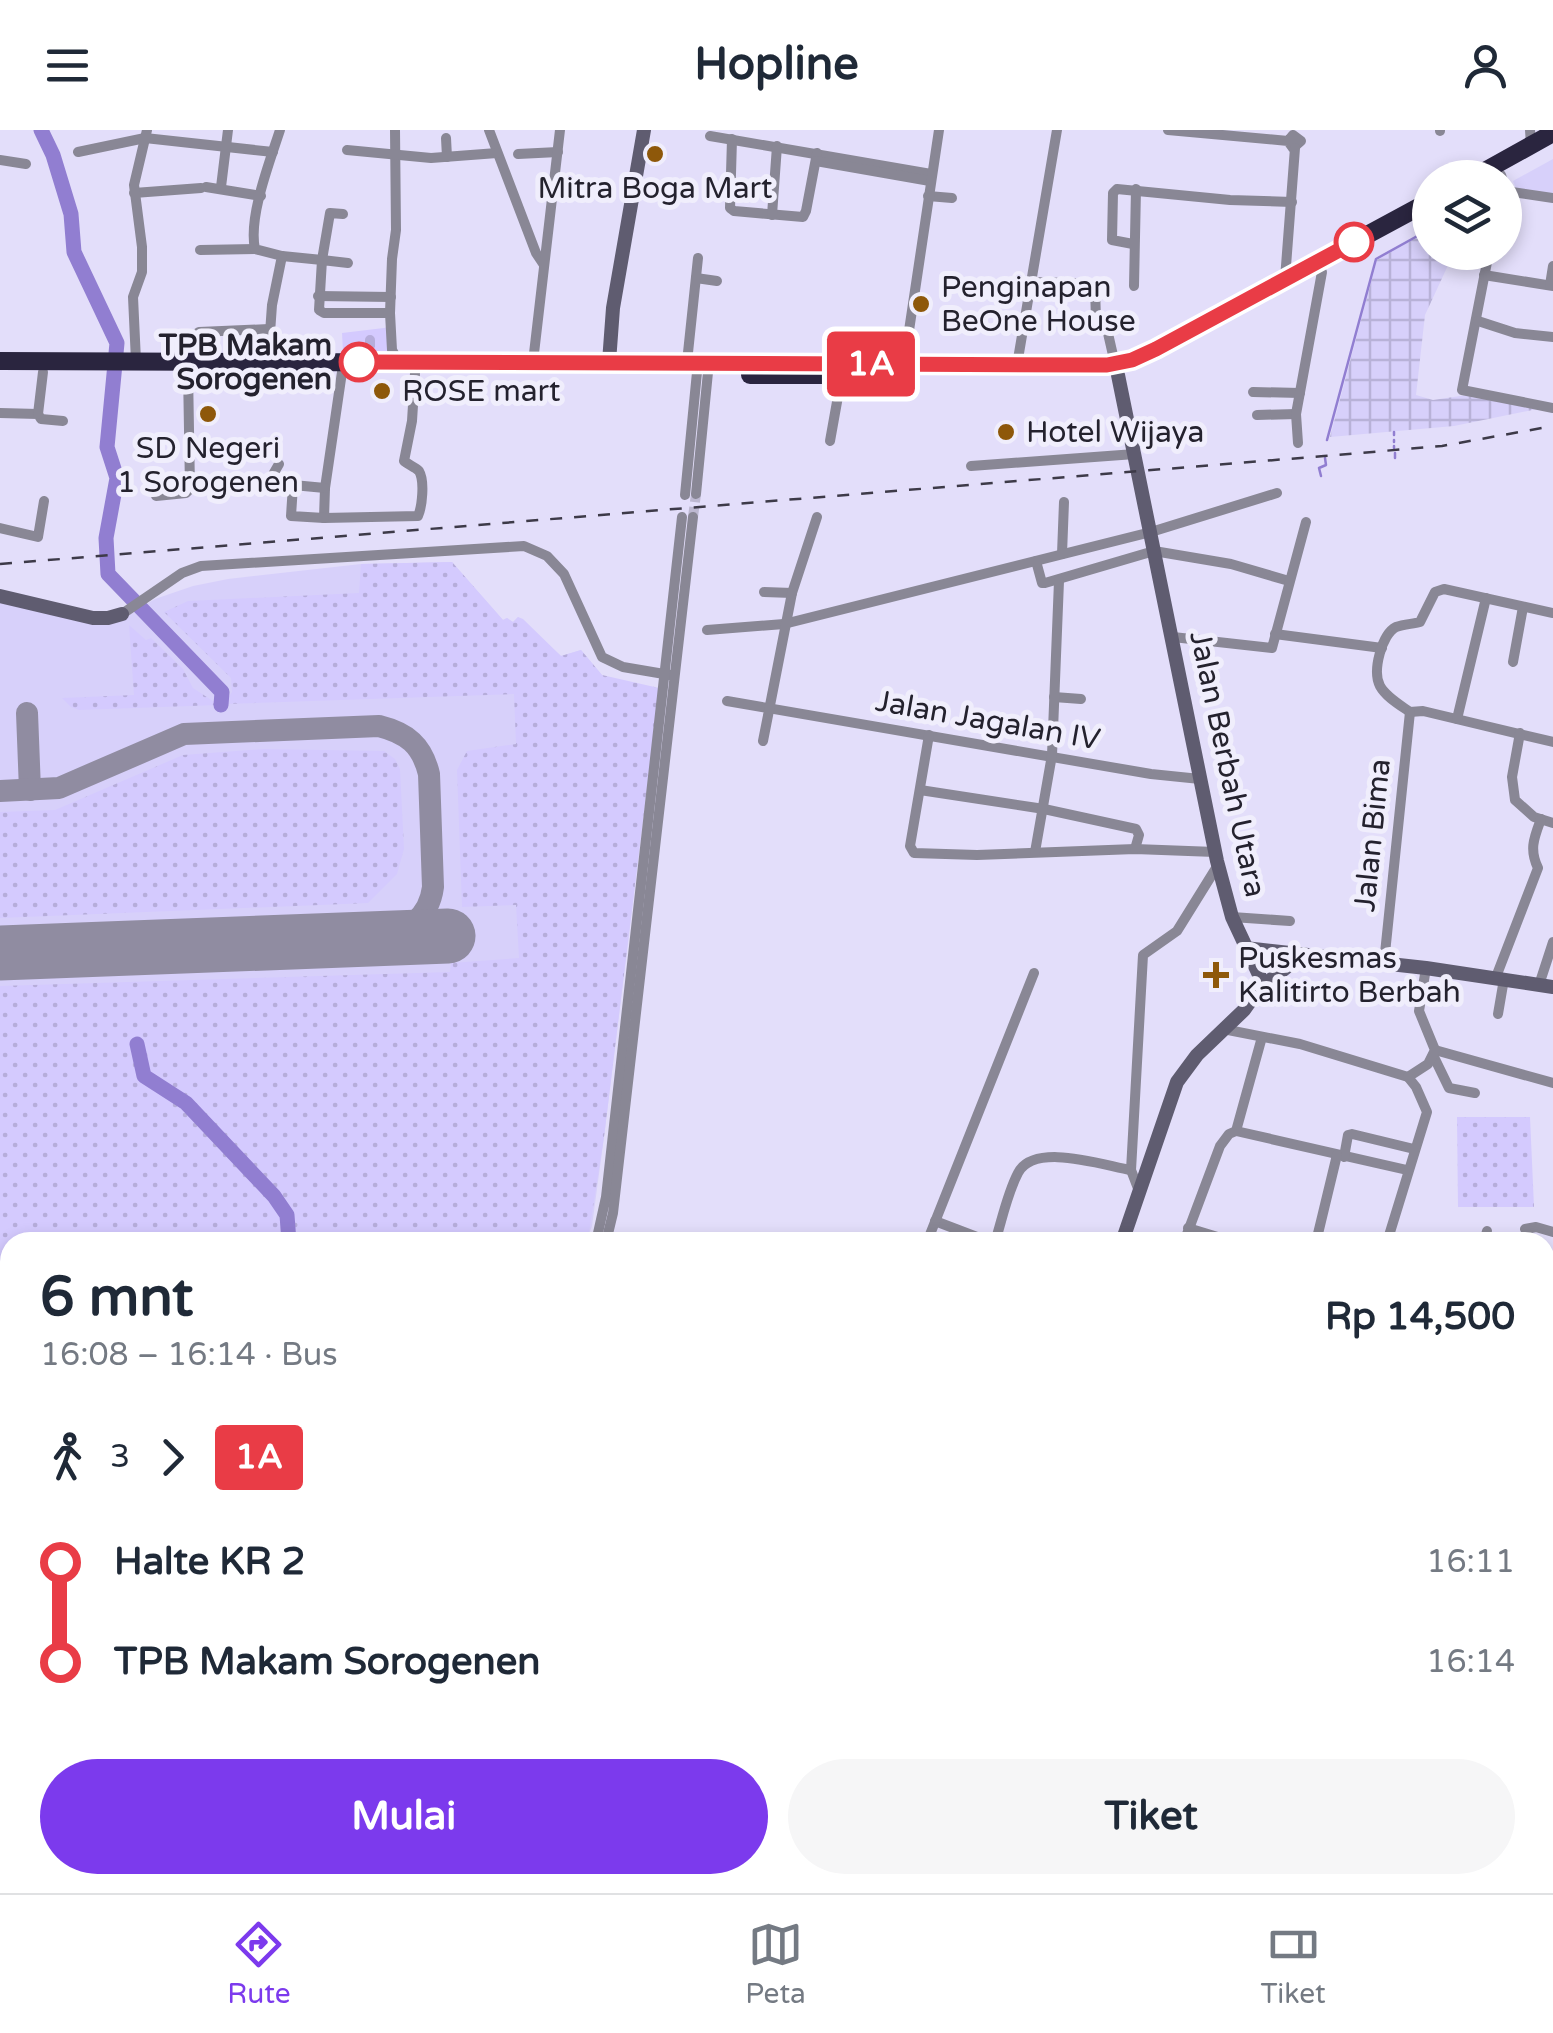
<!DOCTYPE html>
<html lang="id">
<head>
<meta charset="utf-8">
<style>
	body { margin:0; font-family:"Varela Round",sans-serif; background:#f6f6f7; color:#1f2937; height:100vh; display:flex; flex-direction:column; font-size:38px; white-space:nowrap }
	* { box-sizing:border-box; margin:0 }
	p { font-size:32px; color:#747a83 }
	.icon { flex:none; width:55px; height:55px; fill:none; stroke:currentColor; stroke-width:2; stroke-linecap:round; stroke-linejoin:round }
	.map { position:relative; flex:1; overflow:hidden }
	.sheet { position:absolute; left:0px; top:1102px; width:1555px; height:662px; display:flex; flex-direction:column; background:#fff; border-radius:30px 30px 0 0; box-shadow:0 5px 15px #0003 }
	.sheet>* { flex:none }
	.badge { padding:0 20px; border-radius:8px; font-size:35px; line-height:65px }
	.tools { position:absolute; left:1412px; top:30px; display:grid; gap:20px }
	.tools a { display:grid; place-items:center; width:110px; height:110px; border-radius:50%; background:#fff; box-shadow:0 5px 15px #0003; font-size:50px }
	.map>.badge { position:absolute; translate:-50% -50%; box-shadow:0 0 0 5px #fff }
	.legs { display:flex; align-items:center; gap:15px; height:110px; padding:0 40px; font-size:32px }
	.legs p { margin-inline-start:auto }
	.head { display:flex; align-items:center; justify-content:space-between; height:170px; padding:0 40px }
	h1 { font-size:55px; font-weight:700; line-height:75px }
	.primary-button { display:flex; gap:20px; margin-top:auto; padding:20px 40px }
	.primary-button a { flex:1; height:115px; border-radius:60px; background:#7c3aed; color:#fff; font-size:40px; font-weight:700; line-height:115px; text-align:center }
	.primary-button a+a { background:#f6f6f7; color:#1f2937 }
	ul { padding:0 40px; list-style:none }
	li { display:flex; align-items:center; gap:35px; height:100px; font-size:38px }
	li i { display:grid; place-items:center; width:15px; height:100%; margin:0 12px; background:currentColor }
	li i::after { content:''; width:25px; height:25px; margin:-12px; border:8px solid; border-radius:50%; background:#fff }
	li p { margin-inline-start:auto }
	li:first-child i { background:linear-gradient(#0000 50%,currentColor 0) }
	li:last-child i { background:linear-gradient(currentColor 50%,#0000 0) }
	header { display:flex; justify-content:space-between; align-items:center; height:130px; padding:0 40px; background:#fff; font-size:45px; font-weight:700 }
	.tabs { display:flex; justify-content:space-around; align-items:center; height:140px; border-top:2px solid #e0e1e3; background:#fff; font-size:28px; color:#747a83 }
	.tabs a { display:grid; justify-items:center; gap:5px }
	.tabs .active { color:#7c3aed }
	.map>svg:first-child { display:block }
</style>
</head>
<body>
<header><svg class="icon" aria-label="menu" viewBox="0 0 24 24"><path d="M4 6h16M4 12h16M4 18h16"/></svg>Hopline<svg class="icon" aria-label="person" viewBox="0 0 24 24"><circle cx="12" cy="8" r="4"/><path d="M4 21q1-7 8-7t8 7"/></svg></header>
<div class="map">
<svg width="1553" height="1763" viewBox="0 0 1553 1763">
	<defs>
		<pattern id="industrial-grid" width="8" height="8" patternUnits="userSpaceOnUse" patternTransform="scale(2.5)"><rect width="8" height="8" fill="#d7d0fa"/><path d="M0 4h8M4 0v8" fill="none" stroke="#b8b2d7"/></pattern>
		<pattern id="grass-dots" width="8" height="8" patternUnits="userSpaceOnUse" patternTransform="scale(2.5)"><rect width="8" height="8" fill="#d4cafe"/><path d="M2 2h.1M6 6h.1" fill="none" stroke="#b6adda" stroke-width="1.8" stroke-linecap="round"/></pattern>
		<pattern id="cemetery-stones" width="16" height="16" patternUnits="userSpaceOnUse" patternTransform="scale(2.5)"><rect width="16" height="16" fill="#d4cafe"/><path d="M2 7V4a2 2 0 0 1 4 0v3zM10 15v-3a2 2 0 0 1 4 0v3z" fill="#b6adda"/></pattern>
	</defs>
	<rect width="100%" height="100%" fill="#e3defa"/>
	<g fill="#d7d0fa">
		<polygon points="1553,29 1553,63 1517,61 1513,51"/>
		<polygon points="452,432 503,490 507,488 513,492 518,487 561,526 581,520 602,545 658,570 604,1007 592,1096 586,1112 10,1112 10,1239 0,1241 0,472 120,489 155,469 193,456 228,449 361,434"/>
	</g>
	<polygon fill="url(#industrial-grid)" points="1430,100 1430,122 1450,123 1450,131 1425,185 1416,265 1433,270 1467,265 1537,279 1454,296 1330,307 1377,130"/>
	<g fill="url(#grass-dots)">
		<polygon points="452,432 503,490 507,488 513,492 518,487 523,489 561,526 581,520 602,545 659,558 604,1007 588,1109 586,1112 10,1112 10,1239 0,1241 0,856 450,842 451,833 519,828 516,775 462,777 457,640 467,621 516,614 514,564 224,574 232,562 231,548 164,482 188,471 359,463 361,434"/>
		<polygon points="129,495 146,510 151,508 183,539 193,558 219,575 79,580 71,577 62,568 134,565"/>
		<polygon points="264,619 384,621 395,629 400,639 404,719 397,744 368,773 0,788 0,682 55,680 183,625"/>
		<polygon points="1457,987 1530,987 1534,1077 1458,1077"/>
	</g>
	<polygon fill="url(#cemetery-stones)" points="392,197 394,222 343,222 342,203"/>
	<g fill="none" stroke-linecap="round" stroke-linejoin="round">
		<g stroke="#917ed1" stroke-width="2.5">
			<polyline points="1394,302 1394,305"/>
			<polyline points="1327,310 1376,129 1430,99"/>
			<polyline points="1394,310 1394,312"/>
			<polyline points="1394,316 1394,318"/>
			<polyline points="1395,323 1395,328"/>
			<polyline points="1321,346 1319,338 1326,335 1325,328"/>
		</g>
		<g stroke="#917ed1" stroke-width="15">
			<polyline points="41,0 53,25 71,84 74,122 117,213 107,317 117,348 106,408 108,444 222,562 221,575"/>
			<polyline points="137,914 144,946 186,973 274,1066 287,1085 289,1112"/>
			<polyline points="0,1460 10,1453"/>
			<polyline points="0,1667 10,1676"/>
			<polyline points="60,1755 61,1763"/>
		</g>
		<g stroke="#908ca1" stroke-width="22">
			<polyline points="27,583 30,660"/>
			<path d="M 0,661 L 59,658 L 184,604 L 379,596 C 407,603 422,615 429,644 L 433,757 C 429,789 404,804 375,808"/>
		</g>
		<polyline stroke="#908ca1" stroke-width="55" points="0,823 448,806"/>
		<polyline stroke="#bdb8d1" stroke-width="10" stroke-dasharray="10 5" stroke-linecap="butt" points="693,387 696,364"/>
		<g stroke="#898795" stroke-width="10">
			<polyline points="395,0 396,100 392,129 390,183 392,220 398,231"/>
			<polyline points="489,0 536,123 544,135"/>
			<polyline points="1168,0 1288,11 1293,18 1301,11 1293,5 1288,11"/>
			<polyline points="1530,0 1531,15"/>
			<polyline points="1440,1 1440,0"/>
			<polyline points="710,6 931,44"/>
			<polyline points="446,8 447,27"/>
			<polyline points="732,9 730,78 734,81 803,87 806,81 817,23"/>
			<polyline points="347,20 431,28 497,23"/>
			<polyline points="78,22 145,8 273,22"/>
			<polyline points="518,24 558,22"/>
			<polyline points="0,30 26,34"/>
			<polyline points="816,31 930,51"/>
			<polyline points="1501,45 1502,48"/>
			<polyline points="206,57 261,66"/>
			<polyline points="221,57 228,0"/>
			<polyline points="1505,61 1553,68"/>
			<polyline points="134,63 201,58"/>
			<polyline points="928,66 952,68"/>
			<polyline points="772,85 777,16"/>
			<polyline points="1133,114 1112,110 1113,63 1117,59 1230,70 1292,72"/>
			<polyline points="200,120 255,119"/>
			<polyline points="1489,122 1462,260 1553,278"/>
			<polyline points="282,126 322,130 330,83 343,84"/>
			<polyline points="348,133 322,130 319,180 324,183 390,183"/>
			<polyline points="1484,145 1553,156"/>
			<polyline points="696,148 717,151"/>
			<polyline points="1285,149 1295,18"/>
			<polyline points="1031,152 1074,153"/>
			<polyline points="1550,155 1553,136"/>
			<polyline points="1095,156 1096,191 1107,199 1115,234"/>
			<polyline points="1134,156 1136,59"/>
			<polyline points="318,166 391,167"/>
			<polyline points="1478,191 1515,203 1553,207"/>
			<polyline points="199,202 269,199"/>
			<polyline points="136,231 133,167 142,142 142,117 134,55 147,0"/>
			<path d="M 268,231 L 272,175 L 282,126 L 255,119 C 248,87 270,31 280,0"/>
			<polyline points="533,232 560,0"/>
			<polyline points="687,232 698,128"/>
			<polyline points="904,234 939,0"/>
			<polyline points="1017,235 1057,0"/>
			<path d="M 342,242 L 325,358 L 324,388 L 418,386 C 422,377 425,351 419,341 C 415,337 409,335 404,331 L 412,291 L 415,243"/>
			<polyline points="1253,262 1300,263"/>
			<polyline points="0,283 38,284 41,289 63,291"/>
			<polyline points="38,284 43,242"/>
			<polyline points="1257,285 1296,284"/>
			<polyline points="830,311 842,244"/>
			<polyline points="1298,313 1296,284 1322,142"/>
			<polyline points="279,334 271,348 293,355 291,386 324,388"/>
			<polyline points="971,336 1135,324"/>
			<polyline points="293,355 325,358"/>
			<polyline points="696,364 709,232"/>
			<polyline points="685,365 698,232"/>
			<polyline points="156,366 186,363 190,359 188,241"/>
			<polyline points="0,398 38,407 44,371"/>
			<polyline points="1062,424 1064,372"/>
			<polyline points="1036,431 1042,453 1045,453 1154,421 1231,434 1289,451"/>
			<polyline points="764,462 792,463"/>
			<polyline points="122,484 182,443 201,436 524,416 547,426 564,444 602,527 623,537 670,545"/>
			<polyline points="707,500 784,494 1151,402 1277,363"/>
			<polyline points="1275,504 1382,518"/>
			<polyline points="1173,507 1272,518 1306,392"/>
			<polyline points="1513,532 1523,477"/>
			<polyline points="1054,567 1081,569"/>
			<polyline points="727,571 1151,644 1200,649"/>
			<path d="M 1410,582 C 1400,575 1386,567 1380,556 C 1372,541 1382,504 1396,497 C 1404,494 1413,494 1420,492 L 1435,462 L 1444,459 L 1553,483"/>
			<polyline points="1410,582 1423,581 1553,612"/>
			<polyline points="1457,589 1486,468"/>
			<polyline points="1520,603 1512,647 1515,670 1534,687 1553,693"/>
			<polyline points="929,605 910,716 914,723 977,725 1135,719 1215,722"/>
			<polyline points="763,611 792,463 817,387"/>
			<polyline points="920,660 1044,679 1136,699 1139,705 1135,719"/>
			<polyline points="1035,722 1052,625 1059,451"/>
			<polyline points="1232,787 1290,791"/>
			<polyline points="1384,833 1410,582"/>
			<path d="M 1496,847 L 1538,738 C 1529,719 1534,708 1541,689"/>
			<polyline points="1539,855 1553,812"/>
			<polyline points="1498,884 1504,849"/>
			<polyline points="1223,899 1300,914 1408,947"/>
			<polyline points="1435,920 1553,953"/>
			<polyline points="1433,925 1449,958 1475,963"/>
			<polyline points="1236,1001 1407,1040"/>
			<polyline points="1344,1027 1348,1005 1352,1004 1414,1019"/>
			<polyline points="1139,1061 1131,1040 1143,825 1177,801 1218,735"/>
			<polyline points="935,1091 990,1112"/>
			<polyline points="1188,1098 1234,1112"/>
			<polyline points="1525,1099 1536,1097 1553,1102"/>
			<polyline points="596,1112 606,1067 682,387"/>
			<polyline points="606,1112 613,1083 693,387"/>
			<polyline points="927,1112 1034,843"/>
			<path d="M 995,1112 C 1002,1090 1007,1064 1018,1043 C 1034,1012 1102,1035 1131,1040"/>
			<polyline points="1184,1112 1220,1016 1229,1004 1236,1001 1262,907"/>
			<polyline points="1316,1112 1337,1025"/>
			<polyline points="1387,1112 1427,982 1416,957 1408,947 1428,934 1435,920 1419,881 1426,838"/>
			<polyline points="1484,1112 1487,1101"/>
			<polyline points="1545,1199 1553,1194"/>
			<polyline points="1545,1215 1553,1217"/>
			<polyline points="103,1755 108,1758 231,1759 275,1755"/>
			<polyline points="991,1755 993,1763"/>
			<polyline points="328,1763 329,1755"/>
			<polyline points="500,1763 502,1755"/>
			<polyline points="669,1763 672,1755"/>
			<polyline points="1374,1763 1375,1755"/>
		</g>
		<g stroke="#5f5c70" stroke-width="14">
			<polyline points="609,232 613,178 644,0"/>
			<polyline points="1118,245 1217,731 1232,787 1261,849 1259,859 1244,880 1197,925 1177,952 1122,1112"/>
			<polyline points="0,466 93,488 108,488 122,484"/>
			<polyline points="1245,818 1426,838 1553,857"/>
			<polyline points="1261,854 1268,852 1303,824"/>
			<polyline points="932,1763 933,1755"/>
		</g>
		<g stroke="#2a253f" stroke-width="18">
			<polyline points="1472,48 1553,3"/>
			<polyline points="0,231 1107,235 1132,230 1156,219 1430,71"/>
			<polyline points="750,245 834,245"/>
		</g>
		<polyline stroke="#3d3a48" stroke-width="2.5" stroke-dasharray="12 12" stroke-linecap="butt" points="0,434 1324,326 1442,316 1553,296"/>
	</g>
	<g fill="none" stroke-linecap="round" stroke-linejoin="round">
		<defs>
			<polyline id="line-1" points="359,232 1107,235 1132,230 1156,219 1354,112"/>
		</defs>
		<use href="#line-1" stroke="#fff" stroke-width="22"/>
		<use href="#line-1" stroke="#e93c46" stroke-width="15"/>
	</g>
	<g fill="#8e580a" stroke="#f0eefc" stroke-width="4">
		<circle cx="655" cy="24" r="10"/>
		<circle cx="921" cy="174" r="10"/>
		<circle cx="382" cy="261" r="10"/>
		<circle cx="208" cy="284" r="10"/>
		<circle cx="1006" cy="302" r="10"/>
		<path d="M1211 830h10v10h10v10h-10v10h-10v-10h-10v-10h10z"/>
	</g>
	<g fill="#fff" stroke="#e93c46" stroke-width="5">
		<circle cx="1354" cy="112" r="18"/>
		<circle cx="359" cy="232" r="18"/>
	</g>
	<g text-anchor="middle" stroke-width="10" stroke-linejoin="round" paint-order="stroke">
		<g font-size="30" fill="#24222e" stroke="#f0eefc" text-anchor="start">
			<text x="655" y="68" text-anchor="middle">Mitra Boga Mart</text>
			<text x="941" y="167">Penginapan<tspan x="941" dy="34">BeOne House</tspan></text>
			<text x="402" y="271">ROSE mart</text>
			<text x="1026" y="312">Hotel Wijaya</text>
			<text x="208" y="328" text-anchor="middle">SD Negeri<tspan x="208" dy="34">1 Sorogenen</tspan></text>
			<text x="1238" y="838">Puskesmas<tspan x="1238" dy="34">Kalitirto Berbah</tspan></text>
		</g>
		<g font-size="30" font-weight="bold" fill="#24222e" stroke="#f0eefc" text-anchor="end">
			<text x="332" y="225">TPB Makam<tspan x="332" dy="34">Sorogenen</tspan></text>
		</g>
		<g font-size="30" fill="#24222e" stroke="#f0eefc">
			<text transform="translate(988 590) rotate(10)" y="10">Jalan Jagalan IV</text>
			<text transform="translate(1228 634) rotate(78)" y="10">Jalan Berbah Utara</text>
			<text transform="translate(1372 705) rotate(-84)" y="10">Jalan Bima</text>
		</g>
	</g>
</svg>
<div class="tools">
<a><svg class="icon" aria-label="layers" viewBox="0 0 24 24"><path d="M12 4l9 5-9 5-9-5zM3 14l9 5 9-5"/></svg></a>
</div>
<b class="badge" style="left:871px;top:234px;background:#e93c46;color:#fff">1A</b>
<section class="sheet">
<div class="head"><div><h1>6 mnt</h1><p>16:08 – 16:14 · Bus</p></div><b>Rp 14,500</b></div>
<div class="legs"><svg class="icon" aria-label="walk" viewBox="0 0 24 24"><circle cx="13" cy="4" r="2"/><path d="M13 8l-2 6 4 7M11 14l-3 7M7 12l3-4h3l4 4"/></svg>3<svg class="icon" aria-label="forward" viewBox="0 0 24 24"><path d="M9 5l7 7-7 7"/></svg><b class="badge" style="background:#e93c46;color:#fff">1A</b></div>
<ul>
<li><i style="color:#e93c46"></i><b>Halte KR 2</b><p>16:11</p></li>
<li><i style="color:#e93c46"></i><b>TPB Makam Sorogenen</b><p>16:14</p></li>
</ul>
<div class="primary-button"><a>Mulai</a><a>Tiket</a></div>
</section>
</div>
<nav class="tabs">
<a class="active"><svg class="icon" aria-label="directions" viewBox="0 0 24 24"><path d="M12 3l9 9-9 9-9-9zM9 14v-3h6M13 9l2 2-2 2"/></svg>Rute</a>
<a><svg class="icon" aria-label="map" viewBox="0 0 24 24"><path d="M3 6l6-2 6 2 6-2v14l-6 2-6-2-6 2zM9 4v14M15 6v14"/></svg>Peta</a>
<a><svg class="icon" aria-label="tickets" viewBox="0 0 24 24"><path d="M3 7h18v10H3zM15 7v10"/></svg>Tiket</a>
</nav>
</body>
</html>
